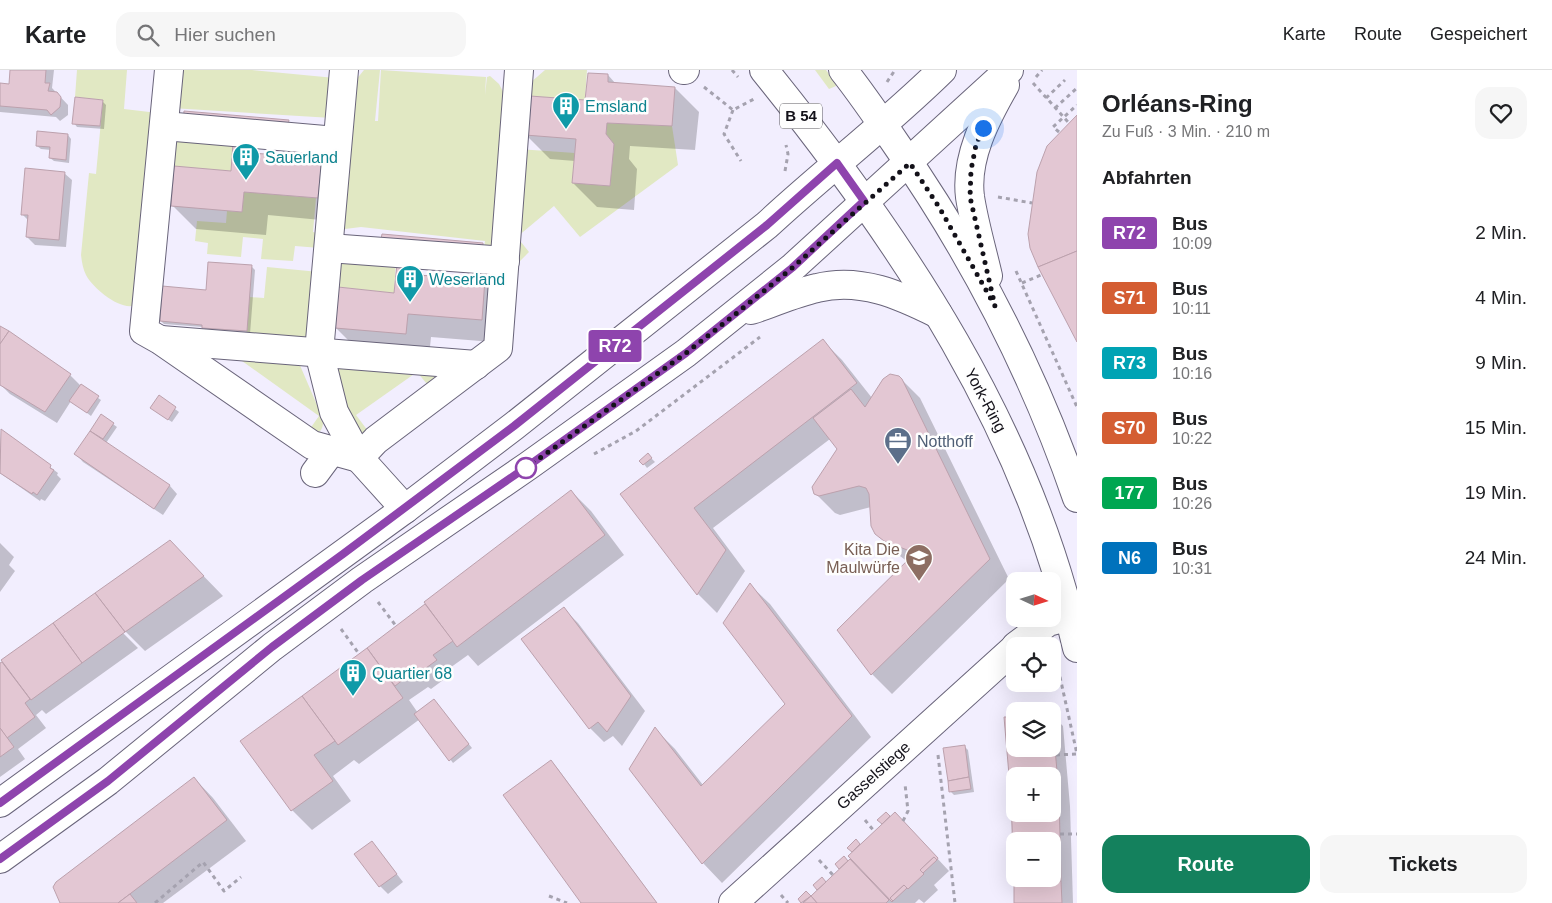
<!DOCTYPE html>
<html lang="de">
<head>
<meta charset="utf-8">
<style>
	body { margin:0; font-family:Helvetica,sans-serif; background:#f6f6f6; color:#202124; height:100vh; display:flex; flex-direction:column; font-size:19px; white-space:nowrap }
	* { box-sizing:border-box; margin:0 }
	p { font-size:16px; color:#757577 }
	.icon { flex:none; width:28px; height:28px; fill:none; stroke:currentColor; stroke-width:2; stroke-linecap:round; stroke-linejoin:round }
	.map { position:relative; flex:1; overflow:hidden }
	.panel { display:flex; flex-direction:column; background:#fff; width:475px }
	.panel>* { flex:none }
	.badge { padding:0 10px; border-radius:4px; font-size:18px; line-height:32px }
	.needle { width:32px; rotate:94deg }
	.buttons { position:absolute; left:1006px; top:502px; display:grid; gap:10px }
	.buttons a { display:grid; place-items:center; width:55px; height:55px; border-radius:10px; background:#fff; box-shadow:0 5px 20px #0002; font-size:25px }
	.you { position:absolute; width:25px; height:25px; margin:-12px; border:4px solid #fff; border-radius:50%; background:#1a73e8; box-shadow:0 0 0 8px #1a73e833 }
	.map>.badge { position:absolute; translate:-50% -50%; box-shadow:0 0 0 2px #fff }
	h2 { padding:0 25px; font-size:19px; line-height:45px }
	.round { display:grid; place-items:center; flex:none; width:52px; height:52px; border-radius:15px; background:#f6f6f6 }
	.overview { display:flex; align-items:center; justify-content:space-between; height:85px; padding:0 25px }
	h1 { font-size:24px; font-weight:700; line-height:38px }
	.button { display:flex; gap:10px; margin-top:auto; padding:10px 25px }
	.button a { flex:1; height:58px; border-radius:15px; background:#14815d; color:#fff; font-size:20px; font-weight:700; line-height:58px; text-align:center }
	.button a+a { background:#f6f6f6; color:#202124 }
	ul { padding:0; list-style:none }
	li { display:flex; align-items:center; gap:15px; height:65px; padding:0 25px }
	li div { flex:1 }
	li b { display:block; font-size:19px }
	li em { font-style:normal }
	li .badge { min-width:55px; font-weight:700; text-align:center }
	header { display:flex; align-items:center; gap:30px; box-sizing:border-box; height:70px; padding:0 25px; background:#fff; border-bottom:1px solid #e0e0e0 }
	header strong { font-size:24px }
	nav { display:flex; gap:28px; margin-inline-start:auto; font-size:18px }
	.search { width:350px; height:45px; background:#f6f6f6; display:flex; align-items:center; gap:12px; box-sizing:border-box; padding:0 18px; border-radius:15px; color:#757577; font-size:19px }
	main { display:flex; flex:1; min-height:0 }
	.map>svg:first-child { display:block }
</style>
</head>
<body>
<header>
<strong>Karte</strong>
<div class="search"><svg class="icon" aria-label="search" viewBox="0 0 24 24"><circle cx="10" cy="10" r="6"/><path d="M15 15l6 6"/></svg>Hier suchen</div>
<nav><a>Karte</a><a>Route</a><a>Gespeichert</a></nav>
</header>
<main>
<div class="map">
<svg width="1077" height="833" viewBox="0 0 1077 833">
	<rect width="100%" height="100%" fill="#f2eefe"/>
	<g fill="#e1e8c3">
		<path d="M 77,0 L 127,0 L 124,39 L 158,43 L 139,231 L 132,236 C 117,238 93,218 86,205 C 83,199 82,193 81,185 L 89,103 L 96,104 L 103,30 L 75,27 Z"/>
		<polygon points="175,0 252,0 335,8 332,48 171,38"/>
		<polygon points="364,0 380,0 375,51 378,51 381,0 486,7 485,25 487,7 490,6 499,14 508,31 495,176 483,185 485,171 361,157 345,159 339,165 351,16"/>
		<polygon points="545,0 587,0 585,30 530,26 522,20"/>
		<polygon points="815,0 826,0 836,13 836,16 829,19"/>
		<polygon points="607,53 672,56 678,95 580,167 554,136 517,167 529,182 517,194 518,79 575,83 572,113 610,116 614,74 606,64"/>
		<polygon points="172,69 233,71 231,101 166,96"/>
		<polygon points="244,122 316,128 313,162 321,164 320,178 295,176 293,191 261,189 263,169 243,167 241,187 207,184 208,173 195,171 197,151 226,153 227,141 242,142"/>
		<polygon points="335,190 396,190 394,223 330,216"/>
		<polygon points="267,197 319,202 311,271 246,269 249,227 264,228"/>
		<path d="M 228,281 L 299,293 L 323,349 C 324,361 318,366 307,363 L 319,346 Z"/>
		<polygon points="342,289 441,299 442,301 427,314 417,302 356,345 368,361 361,367 331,303 332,296"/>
	</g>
	<g fill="#0003" fill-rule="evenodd">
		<polygon points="11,0 54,0 52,18 68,35 68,45 60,51 56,47 0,42 0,14 10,15"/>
		<polygon points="608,5 616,14 675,18 699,42 695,80 630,76 629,89 637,99 634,140 597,137 573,113 575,91 550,89 526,65 586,32"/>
		<polygon points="102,31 106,35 104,59 77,57 74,53"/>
		<polygon points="68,65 71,69 69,93 54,91 50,88 51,80 41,79 37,76"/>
		<polygon points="253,77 261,85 321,90 345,114 342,152 268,145 266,165 196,159 172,135 232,103"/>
		<polygon points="64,103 72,110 66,177 35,175 27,167 29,151 22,144"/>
		<polygon points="251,196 255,200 250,264 207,261 203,257 164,254 161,251"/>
		<polygon points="416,197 426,207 485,212 509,236 505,273 431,267 429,287 360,282 336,258 395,224"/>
		<polygon points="823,271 842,290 872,328 900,308 920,328 1009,509 892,624 872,604 839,560 908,492 896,483 876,463 871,437 840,445 835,443 815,423 838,379 830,369 713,458 745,501 717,543 698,524 621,424"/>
		<polygon points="70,305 81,316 101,330 91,346 71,331 57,353 10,324 0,314"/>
		<polygon points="159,327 179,342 172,352 155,341"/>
		<polygon points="102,346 117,357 106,373 170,416 177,424 163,445 83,392 76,384"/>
		<polygon points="1,361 58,403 57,405 61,409 45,431 41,429 40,431 0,403"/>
		<polygon points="648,385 655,392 647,398 644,394"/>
		<polygon points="571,421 591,441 624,485 478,596 468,585 447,600 450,605 431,619 428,617 409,630 418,643 437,634 472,678 453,693 420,649 359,694 354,690 333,706 351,731 312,760 292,740 242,671 425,536 430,540"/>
		<polygon points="0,473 14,487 9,495 15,501 0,522"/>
		<polygon points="189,491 223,526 145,581 121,557 119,559 138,578 46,644 42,640 36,645 46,658 18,679 25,689 0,707 0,594 95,524"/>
		<polygon points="750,515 770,534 871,667 722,813 703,793 631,699 655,659 675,679 703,715 787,634"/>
		<polygon points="563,538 578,553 645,641 622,676 613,666 604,672 590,658"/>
		<path d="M 1052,645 L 1063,656 L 1070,736 L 1073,833 L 1015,833 L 1015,648 L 1015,679 L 1052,679 ZM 1015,706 L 1052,706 L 1052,744 L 1015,744 ZM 1015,771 L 1052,771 L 1052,809 L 1015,809 Z"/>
		<polygon points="964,676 968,680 974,722 954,725 951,722 944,679"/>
		<polygon points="551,691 558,699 657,833 584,833"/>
		<polygon points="194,708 213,728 246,771 163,833 61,833"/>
		<polygon points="886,743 909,758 949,801 934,815 938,820 924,833 919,829 915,833 803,833 800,830 806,823 811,828 819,820 815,815 826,813 841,799 837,794 844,788 848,792 852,789 883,754 879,750"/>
		<polygon points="372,772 403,812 388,824 380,816"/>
	</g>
	<g fill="#e3c7d3" stroke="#bca1ad" fill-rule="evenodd">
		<polygon points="10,0 46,0 45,13 50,13 48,21 57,22 61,27 60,37 51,45 47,40 0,36 0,13 9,14"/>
		<polygon points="588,3 608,4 608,12 675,17 672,56 607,53 606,64 614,74 610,116 572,113 576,69 525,65 530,26 585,30"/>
		<polygon points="75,27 103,30 100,56 72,54"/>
		<polygon points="184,41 289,50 287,61 183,53"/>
		<polygon points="1077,45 1077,181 1038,197 1030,178 1028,164 1037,102 1047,76"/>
		<polygon points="37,61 68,64 66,90 49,88 50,77 36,76"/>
		<polygon points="233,73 253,75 253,83 322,89 318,128 244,122 242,142 171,136 174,96 231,101"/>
		<polygon points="25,98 65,102 59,170 26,167 28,145 21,145"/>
		<polygon points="382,164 483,173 483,183 380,174"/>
		<polygon points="1077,181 1077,272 1038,197"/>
		<polygon points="208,192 252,195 247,261 202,258 202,255 160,251 162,216 206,220"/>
		<polygon points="397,194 416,196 416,205 485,209 482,250 408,244 406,264 335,258 338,217 394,223"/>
		<polygon points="0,256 9,261 0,274"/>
		<polygon points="9,261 71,304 45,342 0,315 0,274"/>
		<polygon points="823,269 857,313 694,438 726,480 697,525 620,424"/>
		<polygon points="890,304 899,306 902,309 990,489 871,605 837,560 915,483 884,471 875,464 871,456 869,424 866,418 859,416 819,426 814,424 812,417 837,379 813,348 851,319 865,337 883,309"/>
		<polygon points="81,314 99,326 87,343 69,331"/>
		<polygon points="159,325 176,337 168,350 150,338"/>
		<polygon points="101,344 114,353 103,369 90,361"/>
		<polygon points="1,359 51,395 50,398 54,400 37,425 33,422 32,424 0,403"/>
		<polygon points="90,361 170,415 154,439 74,384"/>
		<polygon points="648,383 652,388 643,395 639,391"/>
		<polygon points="571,420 605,465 457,577 424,532"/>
		<polygon points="170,470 204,506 125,562 95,523"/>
		<polygon points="750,513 852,646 702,794 629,699 655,657 701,716 785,634 723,553"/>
		<polygon points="95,523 125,562 82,593 53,553"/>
		<polygon points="425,534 453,571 433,585 437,590 415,606 413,602 395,616 367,578"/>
		<polygon points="564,537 631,626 607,662 598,652 589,659 521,569"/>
		<polygon points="53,553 82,593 31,630 1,590"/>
		<polygon points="367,578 403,628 338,675 302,626"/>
		<polygon points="2,592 30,629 25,633 35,647 7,668 0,658 0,593"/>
		<polygon points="302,626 335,671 314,685 333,711 291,741 240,671"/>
		<polygon points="434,629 469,674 449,691 414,644"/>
		<polygon points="1052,644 1059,724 1052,724 1052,706 1015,706 1015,727 1011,728 1004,647 1015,647 1015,679 1052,679"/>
		<polygon points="0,658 14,677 0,687"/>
		<polygon points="965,675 969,707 948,711 943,678"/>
		<polygon points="551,690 657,833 581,833 503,725"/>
		<polygon points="194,707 227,750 118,833 60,833 53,817 56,812"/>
		<polygon points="969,707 971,719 949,722 948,711"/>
		<path d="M 1052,724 L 1059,724 L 1061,811 L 1014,814 L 1011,728 L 1015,727 L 1015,744 L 1052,744 ZM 1015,771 L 1052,771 L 1052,809 L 1015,809 Z"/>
		<polygon points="886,742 890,746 882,754 877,750"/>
		<polygon points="895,742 938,788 937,790 934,787 920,800 924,804 908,819 904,815 890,828 893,831 892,832 848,786"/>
		<polygon points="856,769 860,774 852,782 847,778"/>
		<polygon points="372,771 397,804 379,817 354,784"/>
		<polygon points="844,786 848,791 839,799 835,794"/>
		<polygon points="934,787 937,790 923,803 920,800"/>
		<polygon points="850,789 889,830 886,833 817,833 811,826"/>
		<polygon points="822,807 826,812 817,820 813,815"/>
		<polygon points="1061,811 1062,833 1014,833 1014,814"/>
		<polygon points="904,815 907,818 893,831 890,828"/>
		<polygon points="806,821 811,826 801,833 798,829"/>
		<polygon points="130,824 137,833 118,833"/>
		<polygon points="811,826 817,833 803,833"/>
	</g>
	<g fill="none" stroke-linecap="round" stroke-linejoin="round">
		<defs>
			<g id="minor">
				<polyline points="169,0 144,261 160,270 312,375 359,388 376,370 498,278 519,0"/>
				<polyline points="344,0 319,282 334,342 359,388 405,439"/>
				<polyline points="683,0 685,0"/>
				<polyline points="164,56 336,71"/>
				<polyline points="329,178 505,191"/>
				<polyline points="161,270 476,295"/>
				<polyline points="315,403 332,380"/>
				<polyline points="1016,576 1048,552 1070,546 1077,551"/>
				<polyline points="733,833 1015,578"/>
			</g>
			<g id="major">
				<path d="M 764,0 C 903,172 1029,360 1077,578"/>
				<path d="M 843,0 C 862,24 879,49 896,74 C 972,183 1034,303 1077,428"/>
				<path d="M 988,206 C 982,180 974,153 970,127 C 965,88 986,48 1005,15"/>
				<path d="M 751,240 C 773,233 794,223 817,218 C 860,207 900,225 938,244"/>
				<path d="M 0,733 L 405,439 L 514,356 L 767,155 C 824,102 886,55 942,0"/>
				<polyline points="0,789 108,711 272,577 362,510 528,396 686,283 792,198 1009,0"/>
			</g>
		</defs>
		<use href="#minor" stroke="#69647a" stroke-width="30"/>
		<use href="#major" stroke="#69647a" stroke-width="30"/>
		<g stroke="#a5a2af" stroke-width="3" stroke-dasharray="4 4" stroke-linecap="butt">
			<polyline points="732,0 738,7"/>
			<polyline points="1036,7 1042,0"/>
			<polyline points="887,12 895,0"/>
			<polyline points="1033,13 1069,53"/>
			<polyline points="704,17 733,40 754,29"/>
			<polyline points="1046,28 1065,10"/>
			<polyline points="1055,38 1077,18"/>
			<polyline points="733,40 724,64 741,91"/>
			<polyline points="1059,62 1053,57 1077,35"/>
			<polyline points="785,101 788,84 786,75"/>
			<polyline points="998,127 1032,133"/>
			<polyline points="1016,201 1077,337"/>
			<polyline points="1022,213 1041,205"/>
			<polyline points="594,384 636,361 760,267"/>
			<polyline points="378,532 396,556"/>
			<polyline points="341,559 359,584"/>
			<polyline points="938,685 955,833"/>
			<polyline points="1056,685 1077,684 1058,598"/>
			<polyline points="865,750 874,761"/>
			<polyline points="903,751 908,741 905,714"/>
			<polyline points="1060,764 1077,764"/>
			<polyline points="819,790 833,805"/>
			<polyline points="781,825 788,833"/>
			<polyline points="549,826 567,833"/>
			<polyline points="155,833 203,792 224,821 241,807"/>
		</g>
		<use href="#minor" stroke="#fff" stroke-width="28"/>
		<use href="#major" stroke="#fff" stroke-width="28"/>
	</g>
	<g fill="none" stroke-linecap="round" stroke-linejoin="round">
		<defs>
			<polyline id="line" points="0,733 343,484 514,356 767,155 837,93 864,131 792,198 686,283 528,396 362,510 272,577 108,711 0,789"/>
		</defs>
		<use href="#line" stroke="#fff" stroke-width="11"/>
		<use href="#line" stroke="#8e44ad" stroke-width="8"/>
		<polyline stroke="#131119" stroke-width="5" stroke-dasharray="0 9" points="526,398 686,283 733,246 792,198 910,93 939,137 995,236 970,127 971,100 976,75 983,58"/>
	</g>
	<defs>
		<symbol id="building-pin" viewBox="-11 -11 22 30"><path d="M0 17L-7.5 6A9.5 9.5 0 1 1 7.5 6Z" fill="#0f9aa8" stroke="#fefefe"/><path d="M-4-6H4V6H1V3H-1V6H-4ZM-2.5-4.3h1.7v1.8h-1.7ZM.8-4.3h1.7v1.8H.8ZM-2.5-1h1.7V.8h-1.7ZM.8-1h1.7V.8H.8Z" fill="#fff"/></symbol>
		<symbol id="office-pin" viewBox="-11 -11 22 30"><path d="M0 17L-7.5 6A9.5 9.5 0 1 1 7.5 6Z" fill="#5c6f8a" stroke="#fefefe"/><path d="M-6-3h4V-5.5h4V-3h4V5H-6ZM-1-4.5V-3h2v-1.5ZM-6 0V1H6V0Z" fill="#fff"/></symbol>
		<symbol id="school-pin" viewBox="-11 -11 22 30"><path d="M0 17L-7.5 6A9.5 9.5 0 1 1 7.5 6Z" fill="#8d6e63" stroke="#fefefe"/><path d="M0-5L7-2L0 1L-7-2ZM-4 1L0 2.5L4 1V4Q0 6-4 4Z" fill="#fff"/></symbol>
	</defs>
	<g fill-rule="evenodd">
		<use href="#building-pin" x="550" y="20" width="32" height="43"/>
		<use href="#building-pin" x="230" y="71" width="32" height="43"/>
		<use href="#building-pin" x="394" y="193" width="32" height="43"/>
		<use href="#office-pin" x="882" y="355" width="32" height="43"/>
		<use href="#school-pin" x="903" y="472" width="32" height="43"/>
		<use href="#building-pin" x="337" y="587" width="32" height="43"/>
	</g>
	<circle fill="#fff" stroke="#8e44ad" stroke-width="2.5" cx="526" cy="398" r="10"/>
	<g text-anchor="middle" stroke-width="5" stroke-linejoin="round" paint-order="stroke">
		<rect fill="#fefefe" stroke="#5a585e" stroke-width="1" x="780" y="33.5" width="42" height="25" rx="4"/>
		<g font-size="15" font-weight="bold" fill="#131119">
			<text x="801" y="51">B 54</text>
		</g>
		<g font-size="16" fill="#0d838f" stroke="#fefefe" text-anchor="start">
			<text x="585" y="42">Emsland</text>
			<text x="265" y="93">Sauerland</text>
			<text x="429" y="215">Weserland</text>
			<text x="372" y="609">Quartier 68</text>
		</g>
		<g font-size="16" fill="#131119" stroke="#fefefe">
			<text transform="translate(986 330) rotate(62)" y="6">York-Ring</text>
			<text transform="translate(873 705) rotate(-42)" y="6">Gasselstiege</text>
		</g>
		<g font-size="16" fill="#4e5e75" stroke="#fefefe" text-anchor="start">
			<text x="917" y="377">Notthoff</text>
		</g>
		<g font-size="16" fill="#785e54" stroke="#fefefe" text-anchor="end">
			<text x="900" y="485">Kita Die<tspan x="900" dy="18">Maulwürfe</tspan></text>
		</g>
	</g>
</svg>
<div class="buttons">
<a><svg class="needle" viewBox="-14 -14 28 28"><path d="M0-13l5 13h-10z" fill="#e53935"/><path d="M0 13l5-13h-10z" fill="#757577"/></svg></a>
<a><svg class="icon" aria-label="locate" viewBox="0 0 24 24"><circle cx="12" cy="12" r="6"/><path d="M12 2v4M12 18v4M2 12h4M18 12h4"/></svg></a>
<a><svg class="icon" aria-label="layers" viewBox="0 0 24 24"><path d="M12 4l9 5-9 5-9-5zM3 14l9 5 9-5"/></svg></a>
<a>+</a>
<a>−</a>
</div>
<div class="you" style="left:983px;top:58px"></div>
<b class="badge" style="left:615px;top:276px;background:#8e44ad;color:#fff">R72</b>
</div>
<section class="panel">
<div class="overview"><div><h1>Orléans-Ring</h1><p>Zu Fuß · 3 Min. · 210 m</p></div><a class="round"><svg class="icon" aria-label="heart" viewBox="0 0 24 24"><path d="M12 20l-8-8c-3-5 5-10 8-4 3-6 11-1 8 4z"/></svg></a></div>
<h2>Abfahrten</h2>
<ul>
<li><span class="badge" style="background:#8e44ad;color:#fff">R72</span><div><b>Bus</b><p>10:09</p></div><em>2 Min.</em></li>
<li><span class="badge" style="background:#d45d32;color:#fff">S71</span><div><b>Bus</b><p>10:11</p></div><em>4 Min.</em></li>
<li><span class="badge" style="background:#00a3b4;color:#fff">R73</span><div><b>Bus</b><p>10:16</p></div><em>9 Min.</em></li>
<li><span class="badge" style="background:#d45d32;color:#fff">S70</span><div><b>Bus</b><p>10:22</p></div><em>15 Min.</em></li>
<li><span class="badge" style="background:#00a651;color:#fff">177</span><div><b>Bus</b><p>10:26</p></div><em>19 Min.</em></li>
<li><span class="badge" style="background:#0072bc;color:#fff">N6</span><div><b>Bus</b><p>10:31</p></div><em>24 Min.</em></li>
</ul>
<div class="button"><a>Route</a><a>Tickets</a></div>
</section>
</main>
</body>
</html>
